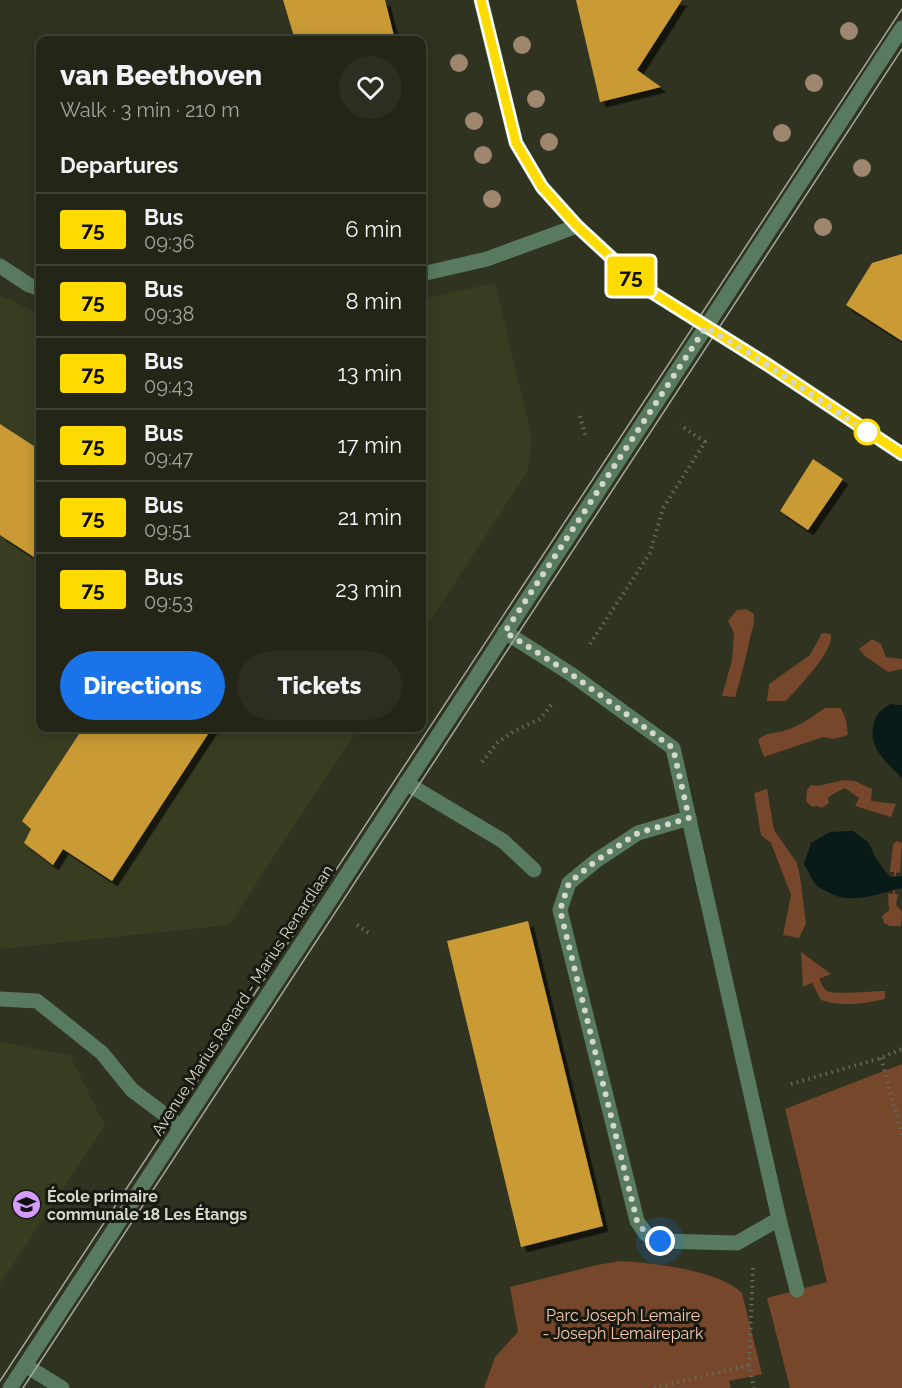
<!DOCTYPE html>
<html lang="en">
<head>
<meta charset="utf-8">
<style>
	body { margin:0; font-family:Raleway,sans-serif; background:#2b2e20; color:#f1f3f6; height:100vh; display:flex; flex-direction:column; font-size:22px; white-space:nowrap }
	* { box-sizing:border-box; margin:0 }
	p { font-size:20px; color:#a3a5a1 }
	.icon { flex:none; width:33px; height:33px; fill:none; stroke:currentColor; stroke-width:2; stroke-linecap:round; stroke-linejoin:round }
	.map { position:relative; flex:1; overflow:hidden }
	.details { position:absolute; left:36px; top:36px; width:390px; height:696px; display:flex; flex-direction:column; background:#232617; border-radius:12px; box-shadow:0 3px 15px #0003,0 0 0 2px #404336 }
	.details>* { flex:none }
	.badge { padding:0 12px; border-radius:4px; font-size:21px; line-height:39px }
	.you { position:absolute; width:30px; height:30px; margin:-15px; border:4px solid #fff; border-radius:50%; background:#1a73e8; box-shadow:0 0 0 9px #1a73e833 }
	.map>.badge { position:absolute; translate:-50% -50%; box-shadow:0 0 0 3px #fff }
	h2 { padding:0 24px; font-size:22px; line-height:54px }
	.round { display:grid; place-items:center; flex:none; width:63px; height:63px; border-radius:32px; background:#2b2e20 }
	.summary { display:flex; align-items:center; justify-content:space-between; height:102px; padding:0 24px }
	h1 { font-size:28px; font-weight:800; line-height:45px }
	.primary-button { display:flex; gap:12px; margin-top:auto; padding:12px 24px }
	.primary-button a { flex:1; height:69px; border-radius:36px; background:#1a73e8; color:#fff; font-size:24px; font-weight:800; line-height:69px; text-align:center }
	.primary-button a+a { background:#2b2e20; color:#f1f3f6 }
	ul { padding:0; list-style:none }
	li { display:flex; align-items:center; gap:18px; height:72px; padding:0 24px; border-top:2px solid #404336 }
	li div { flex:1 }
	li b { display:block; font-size:22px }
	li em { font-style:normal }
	li .badge { min-width:66px; font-weight:700; text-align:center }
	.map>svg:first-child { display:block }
</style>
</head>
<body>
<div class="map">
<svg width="902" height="1388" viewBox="0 0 902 1388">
	<defs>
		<filter id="shadow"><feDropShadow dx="5.5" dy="5.5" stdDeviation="0" flood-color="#0009"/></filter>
	</defs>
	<rect width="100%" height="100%" fill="#2f331f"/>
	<g fill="#383d22">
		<polygon points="495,283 532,438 527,473 422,632 422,299"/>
		<polygon points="0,295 40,314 40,728 359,728 229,925 0,949"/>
		<polygon points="0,1042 70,1055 105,1126 0,1284"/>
	</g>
	<g fill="#76472b">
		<path d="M 746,609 L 754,614 C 755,625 752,628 750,638 C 746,658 741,677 735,697 L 722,696 L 732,660 L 734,633 L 728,621 L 737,610 Z"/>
		<path d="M 822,633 L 831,634 C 834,652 798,687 786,701 L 767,701 L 769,684 L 810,655 Z"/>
		<polygon points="872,639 881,644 886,657 902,659 902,669 888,672 865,656 859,649"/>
		<path d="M 825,708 L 841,708 L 846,720 L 848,735 L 834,739 L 823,737 L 764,757 L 758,740 C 769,730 774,735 786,730 C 800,726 813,716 825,708 Z"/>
		<polygon points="844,780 855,781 872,789 871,801 896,804 891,817 855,806 859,798 845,788 833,794 828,798 829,803 822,808 817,806 812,807 806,801 807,790 811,785 818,786"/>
		<polygon points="767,789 774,830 797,863 800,876 806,924 799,938 783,935 791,895 771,843 761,835 754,793"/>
		<polygon points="897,841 902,843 900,872 896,873 895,894 898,894 896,905 902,912 901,926 890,926 884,923 882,916 889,910 888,894 893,894 894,872 890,872 893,844"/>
		<path d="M 801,952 L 831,974 L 819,979 C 822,984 823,988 827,991 C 837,995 872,991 885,991 L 885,999 C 863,1004 842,1007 821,1000 L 812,983 L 803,987 Z"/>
		<polygon points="902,1064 902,1388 790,1388 767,1298 827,1282 785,1109"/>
		<path d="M 620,1261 C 652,1263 719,1270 742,1293 L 762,1374 L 729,1381 L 731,1388 L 484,1388 L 495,1357 L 518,1332 L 510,1287 L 597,1265 Z"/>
	</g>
	<g fill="#081b18">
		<path d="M 890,704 L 902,705 L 902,778 C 885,761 864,745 876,717 C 878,712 885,708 890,704 Z"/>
		<path d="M 853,831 L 868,842 L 877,860 L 890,877 L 902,876 L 902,888 C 878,893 852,906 828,892 C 824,890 819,888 816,885 C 811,879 808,870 804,864 L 811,843 L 830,832 Z"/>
	</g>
	<g fill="#ca9b34" filter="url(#shadow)">
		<polygon points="283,0 385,0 395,40 295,40"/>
		<polygon points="576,0 682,0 637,70 661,87 600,102"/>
		<polygon points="902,254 902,341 846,305 872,263"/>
		<polygon points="0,424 40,450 40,561 0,535"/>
		<polygon points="813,459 843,479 808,530 780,511"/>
		<polygon points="83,728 212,728 112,881 63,849 53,865 24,843 31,829 22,821"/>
		<polygon points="528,921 603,1226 521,1247 447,941"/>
	</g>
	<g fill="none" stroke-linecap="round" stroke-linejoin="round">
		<g stroke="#676a59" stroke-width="4" stroke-dasharray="1.5 4.5" stroke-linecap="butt">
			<polyline points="580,416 586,438"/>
			<polyline points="590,644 650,553 663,508 705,442 680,425"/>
			<polyline points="482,762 498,742 516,730 540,719 552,704"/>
			<polyline points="357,925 372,935"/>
			<polyline points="881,1058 902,1135"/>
			<polyline points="791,1084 881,1058 902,1049"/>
			<polyline points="753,1268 749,1365 754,1388"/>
			<polyline points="654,1388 749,1365"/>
		</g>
		<g stroke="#587a5e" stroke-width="15">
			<polyline points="481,0 516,143 542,187 577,226 642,286 768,365 902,454"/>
			<polyline points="0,266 29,285 40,289"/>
			<polyline points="422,274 487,259 577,226"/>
			<polyline points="505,632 571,674 673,748 779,1219 797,1290"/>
			<polyline points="406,783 503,841 534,870"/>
			<polyline points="689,818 638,833 597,860 569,883 560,910 637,1221 646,1234 660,1241 737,1243 779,1219"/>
			<polyline points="0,999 37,1001 102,1053 132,1090 181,1127"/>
			<polyline points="25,1365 62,1388"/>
			<polyline points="10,1388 902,28"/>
		</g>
		<g stroke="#a5a99a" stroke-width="1.5">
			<polyline points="0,1381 902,9"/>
			<polyline points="23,1388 902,49"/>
		</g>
	</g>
	<g fill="#9e866f">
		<circle cx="849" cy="31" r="9"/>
		<circle cx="522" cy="45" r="9"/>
		<circle cx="459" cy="63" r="9"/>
		<circle cx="814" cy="83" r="9"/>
		<circle cx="536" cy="99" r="9"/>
		<circle cx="474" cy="121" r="9"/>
		<circle cx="782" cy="133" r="9"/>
		<circle cx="549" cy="142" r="9"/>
		<circle cx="483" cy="155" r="9"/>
		<circle cx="862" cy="168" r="9"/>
		<circle cx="492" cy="199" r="9"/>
		<circle cx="823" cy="227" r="9"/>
	</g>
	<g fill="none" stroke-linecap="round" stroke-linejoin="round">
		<defs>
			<polyline id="line" points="481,0 516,143 542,187 577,226 642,286 768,365 902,454"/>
		</defs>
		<use href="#line" stroke="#fff" stroke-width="14"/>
		<use href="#line" stroke="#ffdc01" stroke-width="9"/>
		<polyline stroke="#d4d7cb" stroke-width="6" stroke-dasharray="0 10.8" points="660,1241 646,1234 637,1221 560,910 569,883 597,860 638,833 689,818 673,748 571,674 505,632 706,327 768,365 867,432"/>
	</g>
	<defs>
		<symbol id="school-disc" viewBox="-11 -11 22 22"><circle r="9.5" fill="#d49cfc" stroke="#181911"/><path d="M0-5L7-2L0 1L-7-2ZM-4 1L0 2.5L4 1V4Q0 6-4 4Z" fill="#111"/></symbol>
	</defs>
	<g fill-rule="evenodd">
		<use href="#school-disc" x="10" y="1188" width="33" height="33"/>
	</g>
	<circle fill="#fff" stroke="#ffdc01" stroke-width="3" cx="867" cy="432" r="12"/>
	<g text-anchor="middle" stroke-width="6" stroke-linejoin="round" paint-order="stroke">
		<g font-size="16" fill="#d4d7cb" stroke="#181911">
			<text transform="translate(242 1000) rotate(-57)" y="6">Avenue Marius Renard - Marius Renardlaan</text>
		</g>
		<g font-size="16" font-weight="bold" fill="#d4d7cb" stroke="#181911" text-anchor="start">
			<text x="47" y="1202">École primaire<tspan x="47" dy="18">communale 18 Les Étangs</tspan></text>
		</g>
		<g font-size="16" fill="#f8cab0" stroke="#181911">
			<text x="623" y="1321">Parc Joseph Lemaire<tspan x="623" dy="18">- Joseph Lemairepark</tspan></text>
		</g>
	</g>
</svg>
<div class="you" style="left:660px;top:1241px"></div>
<b class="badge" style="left:631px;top:276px;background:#ffdc01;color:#111">75</b>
<section class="details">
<div class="summary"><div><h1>van Beethoven</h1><p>Walk · 3 min · 210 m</p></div><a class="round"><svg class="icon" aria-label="heart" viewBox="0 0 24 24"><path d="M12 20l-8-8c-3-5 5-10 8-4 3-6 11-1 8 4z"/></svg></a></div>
<h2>Departures</h2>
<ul>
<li><span class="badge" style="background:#ffdc01;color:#111">75</span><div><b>Bus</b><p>09:36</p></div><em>6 min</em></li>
<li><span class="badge" style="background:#ffdc01;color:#111">75</span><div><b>Bus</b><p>09:38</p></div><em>8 min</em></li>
<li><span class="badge" style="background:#ffdc01;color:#111">75</span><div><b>Bus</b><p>09:43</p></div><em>13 min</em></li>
<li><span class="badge" style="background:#ffdc01;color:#111">75</span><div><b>Bus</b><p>09:47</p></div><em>17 min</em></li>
<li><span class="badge" style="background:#ffdc01;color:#111">75</span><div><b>Bus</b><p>09:51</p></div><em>21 min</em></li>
<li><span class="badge" style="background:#ffdc01;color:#111">75</span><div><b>Bus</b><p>09:53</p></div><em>23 min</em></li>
</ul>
<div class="primary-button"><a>Directions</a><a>Tickets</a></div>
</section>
</div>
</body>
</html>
